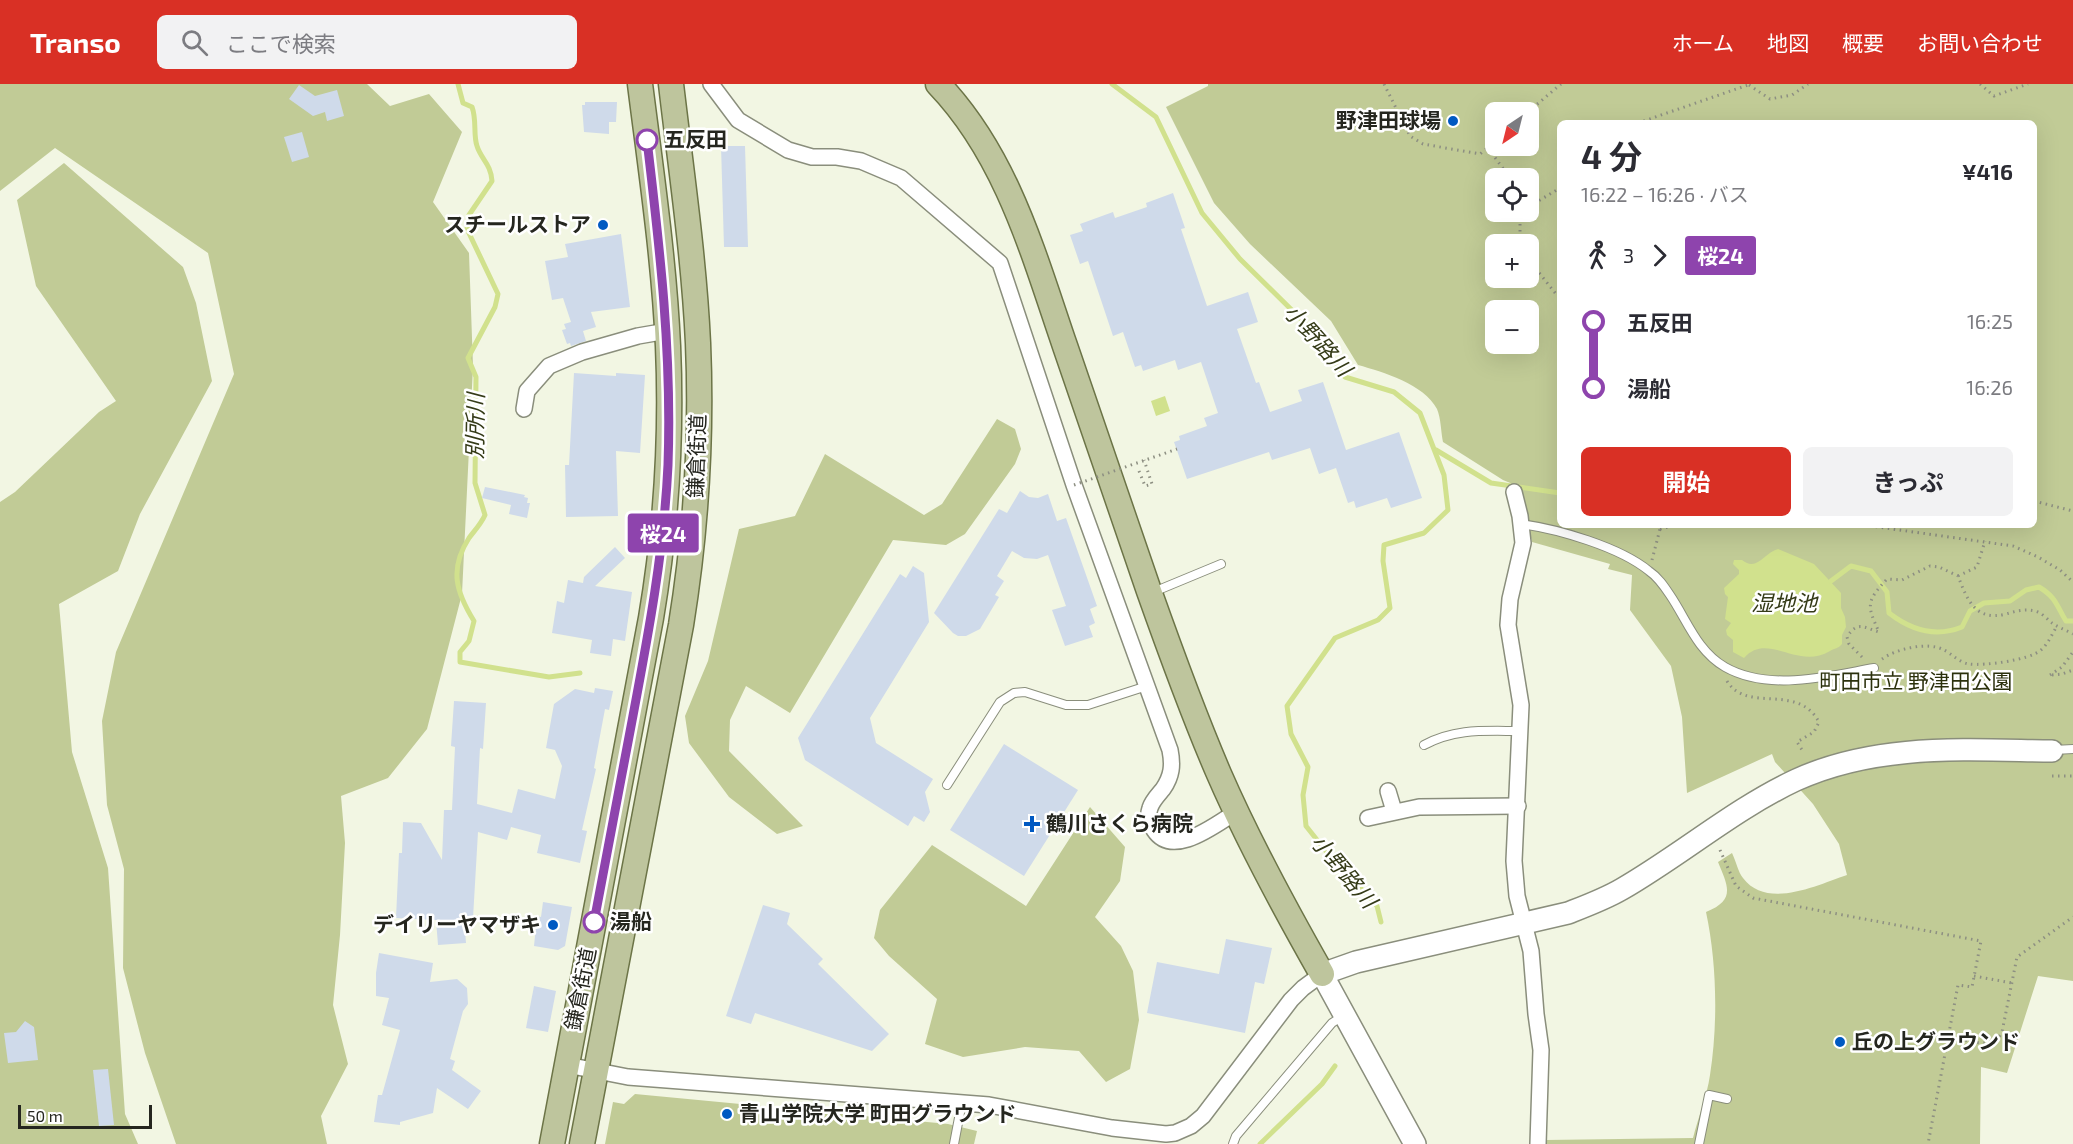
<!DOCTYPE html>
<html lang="ja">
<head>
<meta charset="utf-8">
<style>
	body { margin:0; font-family:"Exo 2","Noto Sans JP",sans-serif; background:#f2f2f3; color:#2b2b33; height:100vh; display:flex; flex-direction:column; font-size:22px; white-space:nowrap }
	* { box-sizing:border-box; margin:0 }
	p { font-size:20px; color:#7c7c81 }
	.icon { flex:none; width:33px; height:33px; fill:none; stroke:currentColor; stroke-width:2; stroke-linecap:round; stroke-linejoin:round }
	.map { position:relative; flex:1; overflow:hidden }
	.drawer { position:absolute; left:1557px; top:36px; width:480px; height:408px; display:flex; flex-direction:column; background:#fff; border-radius:9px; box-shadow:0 6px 24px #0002 }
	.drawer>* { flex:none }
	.badge { padding:0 12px; border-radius:4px; font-size:21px; line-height:39px }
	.needle { width:39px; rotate:215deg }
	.buttons { position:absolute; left:1485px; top:18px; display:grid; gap:12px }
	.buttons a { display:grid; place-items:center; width:54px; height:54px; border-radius:9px; background:#fff; box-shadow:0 6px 24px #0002; font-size:30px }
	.scale { position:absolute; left:18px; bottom:15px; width:134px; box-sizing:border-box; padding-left:6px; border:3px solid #25261f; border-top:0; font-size:16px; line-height:21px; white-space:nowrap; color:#25261f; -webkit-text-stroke:4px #fff; paint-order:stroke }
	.map>.badge { position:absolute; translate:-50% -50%; box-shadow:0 0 0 3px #fff }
	.legs { display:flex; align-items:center; gap:9px; height:66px; padding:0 24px; font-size:20px }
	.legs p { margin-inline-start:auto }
	.head { display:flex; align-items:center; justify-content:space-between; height:102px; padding:0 24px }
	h1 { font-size:33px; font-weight:700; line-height:45px }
	.action { display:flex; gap:12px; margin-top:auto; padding:12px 24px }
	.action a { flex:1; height:69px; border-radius:9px; background:#d93025; color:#fff; font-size:24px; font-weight:700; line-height:69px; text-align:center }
	.action a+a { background:#f2f2f3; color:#2b2b33 }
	ul { padding:0 24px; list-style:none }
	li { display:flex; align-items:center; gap:21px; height:66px; font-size:22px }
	li i { display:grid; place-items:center; width:9px; height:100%; margin:0 8px; background:currentColor }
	li i::after { content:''; width:15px; height:15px; margin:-8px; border:4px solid; border-radius:50%; background:#fff }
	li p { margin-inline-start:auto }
	li:first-child i { background:linear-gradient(#0000 50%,currentColor 0) }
	li:last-child i { background:linear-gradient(currentColor 50%,#0000 0) }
	header { display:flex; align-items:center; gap:36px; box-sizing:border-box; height:84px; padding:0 30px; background:#d93025; color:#fff }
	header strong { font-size:28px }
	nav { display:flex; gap:33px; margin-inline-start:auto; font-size:21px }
	.search { width:420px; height:54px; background:#f2f2f3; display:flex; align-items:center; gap:15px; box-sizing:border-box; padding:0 21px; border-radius:9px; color:#7c7c81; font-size:22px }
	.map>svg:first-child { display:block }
</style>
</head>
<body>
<header>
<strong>Transo</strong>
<div class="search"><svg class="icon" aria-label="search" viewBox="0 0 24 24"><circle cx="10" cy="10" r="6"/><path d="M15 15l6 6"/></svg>ここで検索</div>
<nav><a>ホーム</a><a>地図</a><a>概要</a><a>お問い合わせ</a></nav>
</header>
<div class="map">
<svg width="2073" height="1060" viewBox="0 0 2073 1060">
	<rect width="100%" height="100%" fill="#f2f6e3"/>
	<g fill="#c1cb96" fill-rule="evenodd">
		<polygon points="0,0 367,0 390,22 429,10 462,48 433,118 469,169 473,282 462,510 427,645 388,694 341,712 345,759 340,851 333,921 348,980 321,1032 327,1060 176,1060 145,969 123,884 124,785 107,721 102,637 116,568 234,290 208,169 55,64 0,107"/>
		<path d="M 1208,0 L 2073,0 L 2073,897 L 2038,892 L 2007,989 L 1981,983 L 1980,1060 L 1546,1060 L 1546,1056 L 1693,1054 C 1698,1034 1707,1012 1710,991 C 1718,940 1717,879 1706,828 C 1736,816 1728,802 1718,778 L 1732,769 C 1736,777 1738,788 1743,794 C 1767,826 1817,801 1847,791 L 1839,760 L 1813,720 L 1775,678 L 1772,670 L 1687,709 L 1682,633 L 1671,582 L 1630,526 L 1632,491 L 1608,485 L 1610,480 L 1532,458 L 1520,403 L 1503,396 L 1443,358 C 1441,349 1441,334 1437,325 C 1424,300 1383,288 1358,281 L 1331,237 L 1250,160 L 1214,119 L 1166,23 L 1208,2 ZM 1496,28 L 1528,28 L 1528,62 L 1496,62 ZM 1560,39 L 2034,39 L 2034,441 L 1560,441 ZM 1496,94 L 1528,94 L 1528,128 L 1496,128 ZM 1496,160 L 1528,160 L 1528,194 L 1496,194 ZM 1496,226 L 1528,226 L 1528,260 L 1496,260 Z"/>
		<polygon points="64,79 183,183 196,219 212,297 140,430 118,487 59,520 72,668 108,784 125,1030 138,1060 0,1060 0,418 15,408 99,328 116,317 36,202 17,116"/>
		<polygon points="997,335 1015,345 1021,365 1015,380 965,450 946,461 893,456 790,629 746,602 730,636 729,667 803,742 777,750 729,713 689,659 685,632 708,577 739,445 795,432 825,370 924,431 942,420"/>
		<polygon points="1090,723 1125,763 1120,797 1095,833 1121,862 1133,887 1139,936 1130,985 1106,998 1079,967 1025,963 963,973 925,960 937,915 889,872 874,854 880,826 932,761 1026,822"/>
		<polygon points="635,1010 948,1040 977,1047 974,1060 605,1060 613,1018 624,1020"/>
	</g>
	<g fill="#d1e18d">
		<polygon points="1165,312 1170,327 1156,332 1151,317"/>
		<path d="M 1778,465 L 1814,480 L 1841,509 L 1841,524 L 1845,533 L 1846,543 L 1842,551 L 1842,560 C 1838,565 1835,564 1830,567 C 1797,587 1768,547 1744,574 L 1733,568 L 1733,556 L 1727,551 L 1726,546 L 1731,539 L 1725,535 L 1728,513 L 1725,510 L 1724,504 L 1739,490 L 1739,486 L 1733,480 L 1734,476 L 1742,476 C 1757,488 1764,469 1778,465 Z"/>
	</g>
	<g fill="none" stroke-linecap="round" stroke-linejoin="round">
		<g stroke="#d1e18d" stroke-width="5">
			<path d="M 458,0 L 463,19 L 472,23 C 477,36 473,51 477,62 C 481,75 491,80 492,97 L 469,131 L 467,145 L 498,210 L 495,223 L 468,274 L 476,293 L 475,399 L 485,431 C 481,440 475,446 469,454 C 449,485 456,508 474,537 L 469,557 L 460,568 L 460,578 L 549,593 L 580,589"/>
			<polyline points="1112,0 1156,33 1202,129 1240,175 1311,245 1345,293 1394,308 1420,329 1444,391 1448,426 1424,449 1384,461 1383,477 1390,524 1378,536 1335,554 1287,622 1291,650 1308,683 1303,711 1306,742 1325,766 1377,822 1381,838"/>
			<polyline points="1436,366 1491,399 1560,409"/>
			<path d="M 1831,497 L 1851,482 L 1871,487 L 1887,508 L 1889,529 C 1911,546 1935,554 1962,543 L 1970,527 L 1984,519 L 2010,517 L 2026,506 L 2039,503 C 2057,514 2056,521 2066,537 L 2073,537"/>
			<polyline points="1260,1060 1322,1000 1335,982"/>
		</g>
	</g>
	<g fill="#cfdaea">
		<polygon points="299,1 315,12 337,6 344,32 327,37 325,28 313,32 289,15"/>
		<polygon points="585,18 617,18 616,38 609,38 609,50 584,48 582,21 585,21"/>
		<polygon points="302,48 309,73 292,78 284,53"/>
		<polygon points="721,62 745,62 748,163 724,163"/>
		<polygon points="1173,109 1185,144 1181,145 1207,222 1248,208 1258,238 1237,245 1256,299 1259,298 1270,328 1302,317 1298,306 1323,298 1346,366 1399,348 1422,414 1391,424 1387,414 1356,424 1354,417 1348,419 1336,384 1319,390 1310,364 1272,376 1269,368 1187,395 1174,358 1180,356 1179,352 1207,342 1204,334 1218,329 1201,278 1178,286 1175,276 1143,287 1141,281 1135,283 1123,248 1113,252 1088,177 1080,180 1070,151 1083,147 1080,140 1113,128 1115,134 1147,123 1146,119"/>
		<polygon points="621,150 630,223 591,228 596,243 583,247 586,257 571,262 570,259 567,260 562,246 566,245 564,240 571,238 563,214 552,216 545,177 568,173 565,160"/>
		<polygon points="574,289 616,292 616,289 645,291 640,369 616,367 618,432 566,433 565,381 569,381"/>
		<polygon points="485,403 525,411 524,413 528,414 527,419 530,419 527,434 509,430 511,421 482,414"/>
		<polygon points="1020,407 1029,413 1038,414 1048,410 1057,437 1066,434 1097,522 1090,525 1095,539 1089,542 1093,553 1065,562 1052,526 1066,522 1048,471 1037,475 1024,474 1012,467 997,492 1004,497 995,511 999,513 980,545 966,552 958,552 953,549 934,529 999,425 1007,429"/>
		<polygon points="615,463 625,474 595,502 632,508 625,557 613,555 611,572 590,569 592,556 552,549 557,517 564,519 568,496 583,499 584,493"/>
		<polygon points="913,482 924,489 929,538 870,634 876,659 933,695 925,708 930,728 924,738 914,732 908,742 805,676 798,654 900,490 906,494"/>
		<polygon points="595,604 613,607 609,626 605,625 594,684 596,685 582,746 587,747 580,779 537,769 541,751 511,743 507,756 478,748 473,834 464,834 466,859 438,861 436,836 396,834 399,769 402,769 403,738 421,739 442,776 444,726 452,726 455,663 451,662 454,617 486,619 483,665 480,664 477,720 512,729 518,705 555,715 562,682 555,666 546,664 554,620 575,605 594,609"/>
		<polygon points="1004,660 1078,706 1024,792 950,746"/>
		<polygon points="543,818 572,823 565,862 558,866 534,862 537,832 541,833"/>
		<polygon points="763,821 790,829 787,840 823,875 818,880 889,950 872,967 755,929 751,940 726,932"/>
		<polygon points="1226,855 1272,864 1264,900 1255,898 1245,949 1147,929 1157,878 1219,890"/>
		<polygon points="379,869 433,879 430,898 457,895 467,904 468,920 463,927 450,975 455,977 452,986 481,1007 468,1025 437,1004 433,1029 400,1038 400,1041 374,1038 378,1011 382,1011 400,946 382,941 389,914 376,912 376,889"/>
		<polygon points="534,902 556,907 548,948 526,944"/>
		<polygon points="25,937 34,943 38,976 8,979 4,949 16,948"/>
		<polygon points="108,985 114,1041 99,1042 93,986"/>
	</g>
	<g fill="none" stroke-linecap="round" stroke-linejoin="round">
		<defs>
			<g id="lane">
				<path d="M 1521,440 C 1558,445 1620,463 1649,487 C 1658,493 1664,502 1670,511 C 1687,536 1697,567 1725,583 C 1769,608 1828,592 1874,584"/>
				<polyline points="1151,509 1221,480"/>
				<path d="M 1424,661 C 1456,644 1485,647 1520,647"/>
				<polyline points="2054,666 2073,665"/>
				<polyline points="947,701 1000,618 1014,609 1025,608 1066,621 1088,621 1147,602"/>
				<polyline points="954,1060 962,1018"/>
				<polyline points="1233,1060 1236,1052 1332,939 1343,932"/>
				<polyline points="1699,1060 1709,1011 1727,1015"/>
			</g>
			<g id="street">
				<path d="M 711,0 L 738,36 L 788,66 L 812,73 L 837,73 L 861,77 L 901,94 L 1000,179 L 1074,401 L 1170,666 C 1173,681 1172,692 1163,705 C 1158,711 1152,717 1150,724 C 1147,733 1149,739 1154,746 C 1173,775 1216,740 1236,728"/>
				<polyline points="524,325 527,307 549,282 582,268 638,252 667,247"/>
				<polyline points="1514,408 1520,432 1523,459 1510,515 1508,541 1521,621 1514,777 1517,812 1531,867 1536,930 1541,966 1538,1060"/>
				<polyline points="1388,707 1394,727"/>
				<polyline points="1368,734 1419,723 1518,722"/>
				<polyline points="567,981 628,993 989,1021 1112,1044 1166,1050 1175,1049 1191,1042 1203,1032 1291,916 1303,904 1322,890"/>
			</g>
			<path id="secondary" d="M 1415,1060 L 1322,890 L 1356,878 L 1568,829 C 1586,822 1605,815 1622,805 C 1681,771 1734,725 1796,696 C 1877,659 1965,666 2052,667"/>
			<g id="primary">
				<path d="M 938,0 C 1007,72 1033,169 1065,262 C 1093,343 1121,425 1149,507 C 1171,569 1193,630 1219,690 C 1249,759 1285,825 1322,890"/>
				<path d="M 552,1060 L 651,534 C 666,445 672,353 668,262 C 664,175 651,87 640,0"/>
				<path d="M 582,1060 L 681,541 C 696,448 702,353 698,259 C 694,173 681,86 671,0"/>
			</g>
		</defs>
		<use href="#lane" stroke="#8a8e7c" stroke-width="10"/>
		<use href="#street" stroke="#8a8e7c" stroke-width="18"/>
		<use href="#secondary" stroke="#8a8e7c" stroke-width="24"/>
		<use href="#primary" stroke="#6c7447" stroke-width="27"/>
		<g stroke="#8d8f82" stroke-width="3" stroke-dasharray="1.5 4.5" stroke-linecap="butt">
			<polyline points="1384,0 1410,52 1423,60 1480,70 1496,57"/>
			<polyline points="1980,0 1994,12 2028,0"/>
			<polyline points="1749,1 1770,15 1792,11 1808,0"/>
			<polyline points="1528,28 1561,0"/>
			<polyline points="1638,39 1748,1"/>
			<polyline points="1488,64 1510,94"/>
			<polyline points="1528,118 1535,119 1560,104"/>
			<polyline points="1520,128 1520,153 1523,160"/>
			<polyline points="1528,175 1560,215"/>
			<polyline points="1139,387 1145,402 1152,400 1144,376"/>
			<polyline points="2034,417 2073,427"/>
			<polyline points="1864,441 2013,462 2038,473 2060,486 2073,498"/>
			<polyline points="1660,445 1676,441"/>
			<polyline points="1652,476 1660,445 1657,441"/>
			<polyline points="1958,492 1977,483 1985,457"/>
			<path d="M 1862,573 L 1849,560 L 1847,553 C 1857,537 1863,543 1879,548 C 1866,520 1867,517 1887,495 L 1902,496 L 1930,482 L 1939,483 L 1958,492 C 1967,515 1975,538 2006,530 C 2016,527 2027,524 2038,528 C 2043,530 2048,536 2052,539 C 2059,544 2066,546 2073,550"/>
			<path d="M 1882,575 C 1896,565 1928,557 1944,566 C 1952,570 1960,579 1969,580 C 1984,582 2030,576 2041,566 C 2048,560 2052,550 2057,542"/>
			<polyline points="2050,591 2062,583 2073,568"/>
			<polyline points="2052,591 2062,590 2073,586"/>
			<path d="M 1727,597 C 1747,630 1797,598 1819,638 L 1814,648 L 1797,658 L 1804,669"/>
			<polyline points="2052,692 2073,692"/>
			<polyline points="1165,730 1176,734 1193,734"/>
			<polyline points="1720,766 1736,802 1753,814 1981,857 1972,903 1958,901 1928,1060"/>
			<polyline points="1974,892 2012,899"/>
			<path d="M 1948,952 C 1966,955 1992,968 2002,948 L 2017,873 L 2073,833"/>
		</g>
		<use href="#lane" stroke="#fff" stroke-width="8"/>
		<use href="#street" stroke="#fff" stroke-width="15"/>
		<use href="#secondary" stroke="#fff" stroke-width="21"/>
		<use href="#primary" stroke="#bec59d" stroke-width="24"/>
		<polyline stroke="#8d8f82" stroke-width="3" stroke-dasharray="1.5 4.5" stroke-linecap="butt" points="1074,401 1177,365"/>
	</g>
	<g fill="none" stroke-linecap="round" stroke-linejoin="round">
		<defs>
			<path id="line-1" d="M 594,838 C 607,771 619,704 632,637 C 648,552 664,468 668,381 C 672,270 660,166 647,56"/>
		</defs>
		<use href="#line-1" stroke="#fff" stroke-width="14"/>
		<use href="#line-1" stroke="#8e44ad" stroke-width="9"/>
	</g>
	<g fill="#0059c2" stroke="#fff" stroke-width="2">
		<circle cx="1453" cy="37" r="6"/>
		<circle cx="603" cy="141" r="6"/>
		<path d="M1029 731h6v6h6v6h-6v6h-6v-6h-6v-6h6z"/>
		<circle cx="553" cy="841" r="6"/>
		<circle cx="1840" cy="958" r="6"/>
		<circle cx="727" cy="1030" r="6"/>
	</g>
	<g fill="#fff" stroke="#8e44ad" stroke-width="3">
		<circle cx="647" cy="56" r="10"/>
		<circle cx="594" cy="838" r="10"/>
	</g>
	<g text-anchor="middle" stroke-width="5" stroke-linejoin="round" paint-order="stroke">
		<g font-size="21" font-weight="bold" fill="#25261f" stroke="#fff" text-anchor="end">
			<text x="1441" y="44">野津田球場</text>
			<text x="591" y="148">スチールストア</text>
			<text x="1046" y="747" text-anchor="start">鶴川さくら病院</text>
			<text x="541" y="848">デイリーヤマザキ</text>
			<text x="1852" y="965" text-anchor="start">丘の上グラウンド</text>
			<text x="739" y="1037" text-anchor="start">青山学院大学 町田グラウンド</text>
		</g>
		<g font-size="21" font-weight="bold" fill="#25261f" stroke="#fff" text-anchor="start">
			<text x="664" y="63">五反田</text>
			<text x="610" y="845">湯船</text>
		</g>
		<g font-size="21" fill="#25261f" stroke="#fff">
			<text transform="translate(697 372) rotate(-88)" y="7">鎌倉街道</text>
			<text transform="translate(581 905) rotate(-79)" y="7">鎌倉街道</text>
		</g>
		<g font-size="21" fill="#2b310c" stroke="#fff">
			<text x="1916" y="605">町田市立 野津田公園</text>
		</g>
		<g font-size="22" font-style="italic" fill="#353b18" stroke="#fff">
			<text transform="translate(1318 256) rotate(48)" y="8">小野路川</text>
			<text transform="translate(475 342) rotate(-89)" y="8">別所川</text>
			<text x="1784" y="527">湿地池</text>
			<text transform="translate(1344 787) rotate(50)" y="8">小野路川</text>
		</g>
	</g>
</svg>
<div class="buttons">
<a><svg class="needle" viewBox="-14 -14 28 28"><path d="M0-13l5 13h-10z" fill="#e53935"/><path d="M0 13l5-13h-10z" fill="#7c7c81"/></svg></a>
<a><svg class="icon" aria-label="locate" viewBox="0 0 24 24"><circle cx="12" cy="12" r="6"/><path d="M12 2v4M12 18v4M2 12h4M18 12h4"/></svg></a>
<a>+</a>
<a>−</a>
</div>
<div class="scale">50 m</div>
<b class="badge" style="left:663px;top:449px;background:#8e44ad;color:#fff">桜24</b>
<section class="drawer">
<div class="head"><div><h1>4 分</h1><p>16:22 – 16:26 · バス</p></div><b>¥416</b></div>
<div class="legs"><svg class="icon" aria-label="walk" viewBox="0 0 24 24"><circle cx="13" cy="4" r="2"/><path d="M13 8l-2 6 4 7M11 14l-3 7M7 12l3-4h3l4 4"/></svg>3<svg class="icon" aria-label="forward" viewBox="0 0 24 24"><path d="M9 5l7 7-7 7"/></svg><b class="badge" style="background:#8e44ad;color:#fff">桜24</b></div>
<ul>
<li><i style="color:#8e44ad"></i><b>五反田</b><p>16:25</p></li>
<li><i style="color:#8e44ad"></i><b>湯船</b><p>16:26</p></li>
</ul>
<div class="action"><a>開始</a><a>きっぷ</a></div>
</section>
</div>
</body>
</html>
